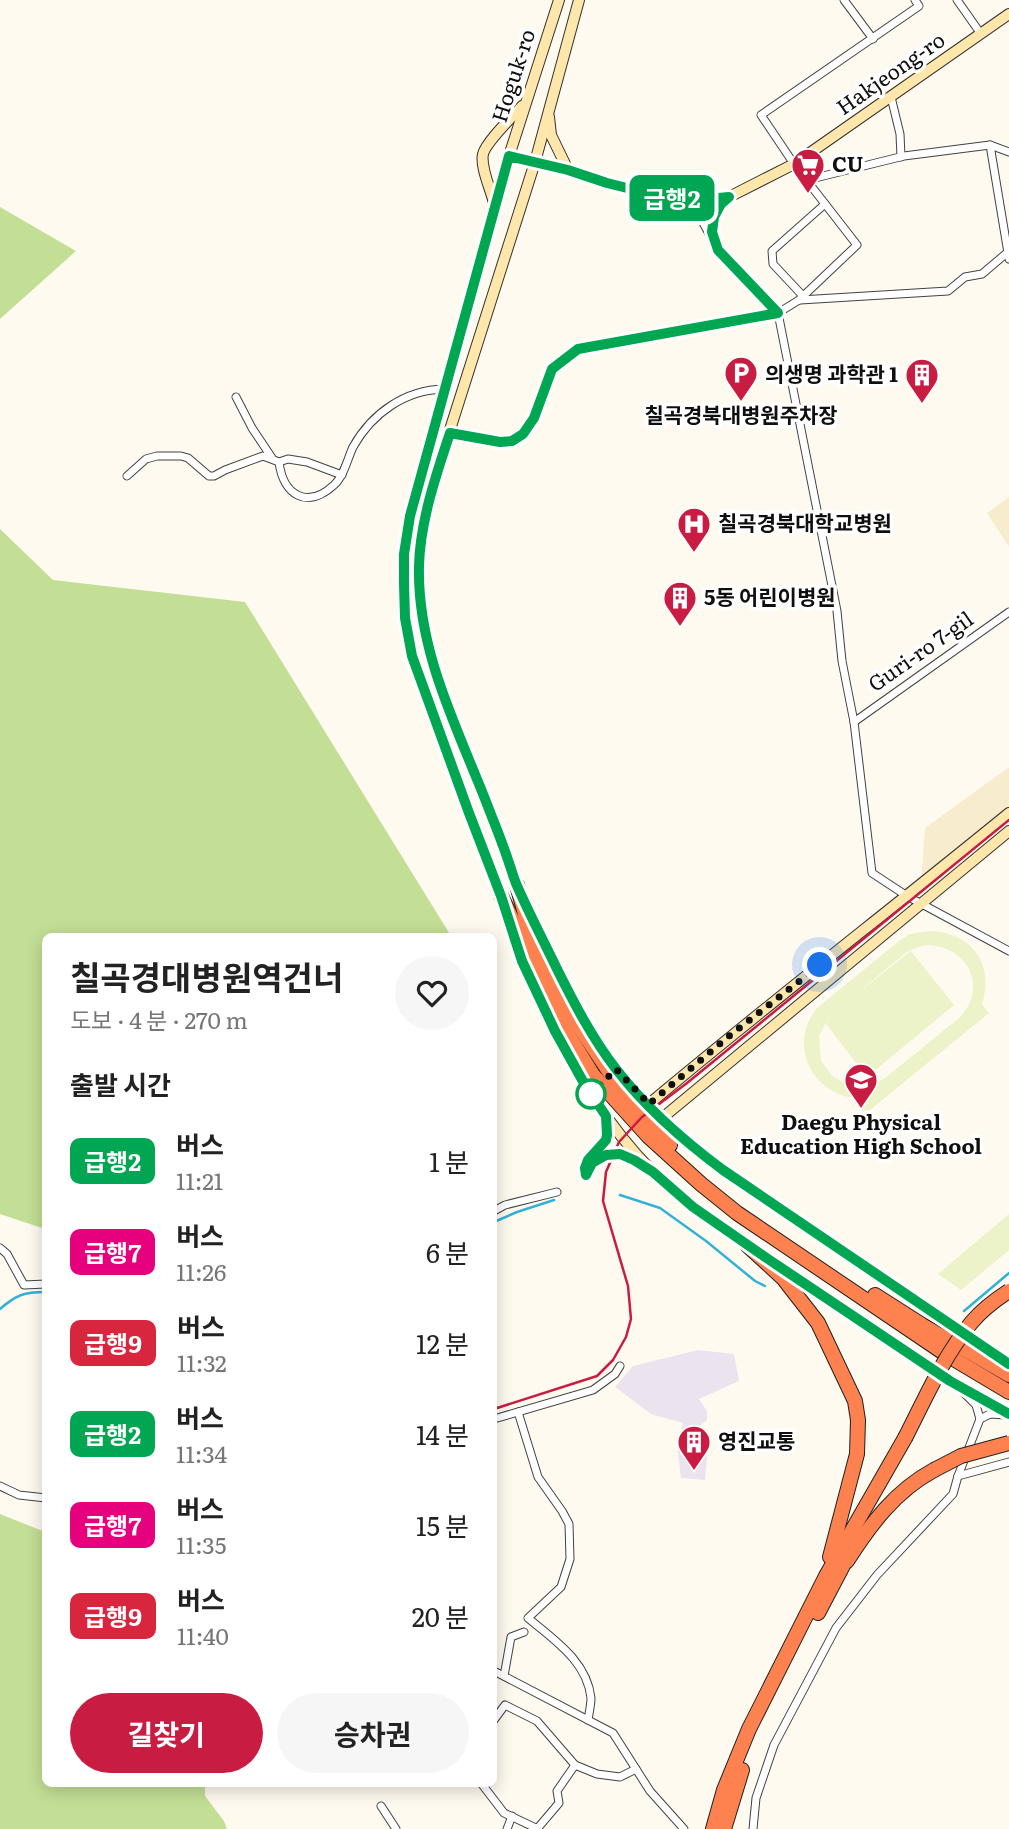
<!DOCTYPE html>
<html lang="ko">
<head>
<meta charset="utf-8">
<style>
	body { margin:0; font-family:Literata,"Noto Sans KR",serif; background:#f6f6f6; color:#222; height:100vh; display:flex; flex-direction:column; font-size:26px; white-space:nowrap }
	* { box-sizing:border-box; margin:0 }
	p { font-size:23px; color:#767676 }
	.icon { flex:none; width:38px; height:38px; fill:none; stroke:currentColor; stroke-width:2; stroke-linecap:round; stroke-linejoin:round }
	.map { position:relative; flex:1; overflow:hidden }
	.side { position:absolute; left:42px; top:933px; width:455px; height:854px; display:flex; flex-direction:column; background:#fff; border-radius:10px; box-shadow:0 4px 18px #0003 }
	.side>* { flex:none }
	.badge { padding:0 14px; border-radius:10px; font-size:24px; line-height:46px }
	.you { position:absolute; width:35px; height:35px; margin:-18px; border:5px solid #fff; border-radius:50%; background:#1a73e8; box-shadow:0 0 0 10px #1a73e833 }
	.map>.badge { position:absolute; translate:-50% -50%; box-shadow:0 0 0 4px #fff }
	h2 { padding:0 28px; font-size:26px; line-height:63px }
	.round { display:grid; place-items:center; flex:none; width:74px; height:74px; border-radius:37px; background:#f6f6f6 }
	.overview { display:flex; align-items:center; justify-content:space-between; height:119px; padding:0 28px }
	h1 { font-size:33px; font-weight:700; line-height:52px }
	.cta { display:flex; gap:14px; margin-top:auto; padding:14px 28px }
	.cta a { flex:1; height:80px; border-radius:42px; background:#c91c42; color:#fff; font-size:28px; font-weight:700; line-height:80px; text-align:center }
	.cta a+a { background:#f6f6f6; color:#222 }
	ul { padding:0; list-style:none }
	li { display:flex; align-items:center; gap:21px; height:91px; padding:0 28px }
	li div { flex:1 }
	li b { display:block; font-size:26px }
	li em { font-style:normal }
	li .badge { min-width:77px; font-weight:700; text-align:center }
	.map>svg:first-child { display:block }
</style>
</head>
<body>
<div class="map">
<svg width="1009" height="1829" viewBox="0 0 1009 1829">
	<rect width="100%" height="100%" fill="#fffaf0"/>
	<polygon fill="#ebe3ee" points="698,1350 734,1354 739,1381 699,1399 707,1411 707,1420 698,1427 707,1457 705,1480 681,1478 677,1445 683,1423 651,1414 615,1387 633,1366"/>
	<g fill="#f7edce">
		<polygon points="1009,497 1009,547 987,513"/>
		<polygon points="1009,767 1009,821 920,894 925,828"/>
	</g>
	<g fill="#c3df95">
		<polygon points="0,207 76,251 0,319"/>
		<polygon points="0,529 53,580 245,602 451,936 46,936 45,1229 0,1214"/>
		<polygon points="0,1514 45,1532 46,1783 205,1783 205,1796 224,1821 227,1829 0,1829"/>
	</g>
	<g fill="#ecf3c9" fill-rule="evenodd">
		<path d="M 929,931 C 971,932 995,963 982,1004 L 989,1013 L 865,1114 L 855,1102 L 859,1099 C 812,1095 787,1046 817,1008 L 899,941 L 910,934 ZM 925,945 C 968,945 990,988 958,1019 L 885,1078 L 875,1084 L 857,1087 L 848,1085 L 832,1076 L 821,1061 L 819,1036 L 829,1017 L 826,1024 L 867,1077 L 954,1005 L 911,951 L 851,998 L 908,951 Z"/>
		<polygon points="1009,1214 1009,1250 961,1290 938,1274"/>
	</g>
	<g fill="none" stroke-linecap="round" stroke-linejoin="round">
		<g stroke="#33b1d7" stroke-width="2.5">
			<polyline points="620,1195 660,1208 706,1241 755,1281 765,1286"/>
			<polyline points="494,1222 517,1212 554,1200"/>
			<path d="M 0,1309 C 16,1295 24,1292 46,1292"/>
			<polyline points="964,1311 1009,1273"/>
		</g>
		<defs>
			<g id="street">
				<polyline points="844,0 873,39"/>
				<polyline points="957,0 981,34"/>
				<polyline points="891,97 900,134 901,157"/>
				<polyline points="990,145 1009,259"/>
				<polyline points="807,180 904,156 990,145 1009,152"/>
				<polyline points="698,200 701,219 718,250 778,313 837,611 842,661 854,722 872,873 907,896 1009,951"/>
				<polyline points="803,296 773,264 772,251 825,204"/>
				<polyline points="800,300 948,291 965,277 982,274 1008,252"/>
				<polyline points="236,397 252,428 272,458"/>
				<polyline points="450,433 500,442 512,441 523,434 535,418 552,369 578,349 778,313 799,300 857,245 794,164 761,115 919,6 915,0"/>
				<path d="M 279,462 C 283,495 307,510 334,485 C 344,476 347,460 353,447 C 372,413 405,390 444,389"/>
				<polyline points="127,476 146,459 157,456 181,456 188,458 209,476 214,476 225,470 263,456 279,462 288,459 307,462 342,475"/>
				<polyline points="854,722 1009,612"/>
				<polyline points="494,1211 505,1205 557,1192"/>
				<polyline points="0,1248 7,1254 24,1285 46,1284"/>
				<path d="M 518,1412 L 538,1477 L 562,1511 L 569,1524 L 570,1559 L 561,1587 L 528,1618 C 554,1640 587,1661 591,1698 C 591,1705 589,1713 588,1720"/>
				<polyline points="494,1419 593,1390 615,1374 620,1366"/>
				<polyline points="980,1419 990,1414 1006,1415"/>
				<polyline points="958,1476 1009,1462"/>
				<polyline points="0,1486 19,1495 46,1498"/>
				<polyline points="494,1671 613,1733 650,1791 684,1829"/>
				<polyline points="504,1676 511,1637 524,1632"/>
				<polyline points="494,1720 505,1705 537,1721 575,1765"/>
				<polyline points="481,1783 504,1813 538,1829"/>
				<polyline points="381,1806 396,1829"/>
				<polyline points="507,1829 512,1816"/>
				<polyline points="537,1829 559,1803 557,1791 575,1765 597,1774 620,1777 636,1769"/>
				<polyline points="753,1829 756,1798 774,1745 836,1628 877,1575 953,1494 958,1476 980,1419 976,1405 964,1393"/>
			</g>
			<g id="secondary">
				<polyline points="549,117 551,135 568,170"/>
				<polyline points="509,156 568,170 607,183 663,197 698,200 729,197 794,164 1009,14"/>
				<path d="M 494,203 C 491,190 480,167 483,154 C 486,142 513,116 522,106"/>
				<polyline points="520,891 436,675 426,642 421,602 419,567 422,536 441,458 535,162 579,0"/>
				<polyline points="503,900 469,813 413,656 405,618 403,584 404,554 410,516 509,156 559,0"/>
				<path d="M 528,909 C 555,963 578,1019 615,1068 C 624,1079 634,1089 644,1099 C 669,1125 694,1149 723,1170 L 1009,1364"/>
				<path d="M 513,932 C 521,960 533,985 546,1012 C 574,1070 607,1126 653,1172 C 682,1201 717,1225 751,1248"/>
				<path d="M 649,1104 C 767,1005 889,911 1009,813"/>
				<polyline points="661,1119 1009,831"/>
				<polyline points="776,1265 950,1381 1009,1414"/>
			</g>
			<g id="highway">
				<polyline points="517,885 530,932 574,1019 618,1085 670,1145"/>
				<polyline points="501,896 567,1033 593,1075 648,1136 701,1184 737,1213 947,1355 1009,1392"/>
				<polyline points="747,1245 783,1278 818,1323 855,1401 858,1420 857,1454 830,1557"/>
				<polyline points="875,1295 922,1325 1009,1375"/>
				<path d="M 847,1561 C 870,1525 895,1491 934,1470"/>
				<polyline points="818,1613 849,1554"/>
				<polyline points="713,1829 724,1790 749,1729 826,1576 905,1438"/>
				<polyline points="724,1829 742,1770"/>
			</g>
		</defs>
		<use href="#street" stroke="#424242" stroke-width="9"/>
		<use href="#secondary" stroke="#313131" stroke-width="12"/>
		<use href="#highway" stroke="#202020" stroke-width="16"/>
		<use href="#street" stroke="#fff" stroke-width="7"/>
		<use href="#secondary" stroke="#ffe7ab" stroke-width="10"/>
		<use href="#highway" stroke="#fe8150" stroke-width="14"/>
		<polyline stroke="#c91c42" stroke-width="2.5" points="494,1409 597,1376 613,1360 626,1337 631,1319 628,1286 603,1201 606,1172 619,1142 642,1117 687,1083 1009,820"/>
		<defs>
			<g id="highway-bridge">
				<path d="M 905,1438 C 925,1399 943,1357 971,1323 C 982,1310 995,1300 1009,1291"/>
				<polyline points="934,1470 961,1456 1009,1443"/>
			</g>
		</defs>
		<use href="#highway-bridge" stroke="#202020" stroke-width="16" stroke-linecap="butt"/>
		<use href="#highway-bridge" stroke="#fe8150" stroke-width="14"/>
	</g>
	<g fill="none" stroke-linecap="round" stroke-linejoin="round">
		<defs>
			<path id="line" d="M 1009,1364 L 723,1170 C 684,1141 646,1108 616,1069 C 592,1038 574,1003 557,969 C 544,942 530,915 518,888 C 514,880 512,871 509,863 C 502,841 493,820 485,799 C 455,723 417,649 419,566 C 420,522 436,475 450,433 L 500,442 L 512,441 L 523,434 L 534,418 L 552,369 L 578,349 L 778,313 L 718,250 L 712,232 L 714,217 L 721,204 L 729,197 L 698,200 L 663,197 L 607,183 L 568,170 L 509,156 L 410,516 L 404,554 L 404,584 L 405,618 L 412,656 L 469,813 L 501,896 L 522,961 L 555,1031 L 585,1085 L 606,1116 L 607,1135 L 606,1140 L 588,1160 L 585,1168 L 586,1175 L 592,1163 L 606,1155 L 620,1154 L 634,1160 L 653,1172 L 693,1207 L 768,1259 L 950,1381 L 1009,1414"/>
		</defs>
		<use href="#line" stroke="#fff" stroke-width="16"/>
		<use href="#line" stroke="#00a651" stroke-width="10"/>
		<polyline stroke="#0f0f0f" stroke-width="7" stroke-dasharray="0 12.6" points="591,1094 616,1069 649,1104 729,1036 820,965"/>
	</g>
	<defs>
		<symbol id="supermarket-pin" viewBox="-11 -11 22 30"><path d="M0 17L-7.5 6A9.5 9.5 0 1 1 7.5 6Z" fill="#c91c42" stroke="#fff"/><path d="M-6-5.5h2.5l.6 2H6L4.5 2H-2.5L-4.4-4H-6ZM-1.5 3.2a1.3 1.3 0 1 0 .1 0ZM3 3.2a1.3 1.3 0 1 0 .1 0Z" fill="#fff"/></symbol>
		<symbol id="parking-pin" viewBox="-11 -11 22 30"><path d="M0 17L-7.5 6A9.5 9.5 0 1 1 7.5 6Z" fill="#c91c42" stroke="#fff"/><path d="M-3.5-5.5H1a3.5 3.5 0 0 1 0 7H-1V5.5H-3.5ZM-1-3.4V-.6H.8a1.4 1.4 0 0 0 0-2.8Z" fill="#fff"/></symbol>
		<symbol id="building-pin" viewBox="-11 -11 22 30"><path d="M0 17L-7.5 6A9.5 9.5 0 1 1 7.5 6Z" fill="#c91c42" stroke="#fff"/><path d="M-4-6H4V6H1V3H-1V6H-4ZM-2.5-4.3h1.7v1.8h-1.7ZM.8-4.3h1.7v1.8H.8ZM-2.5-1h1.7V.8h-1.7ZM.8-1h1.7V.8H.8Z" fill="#fff"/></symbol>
		<symbol id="hospital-pin" viewBox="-11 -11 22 30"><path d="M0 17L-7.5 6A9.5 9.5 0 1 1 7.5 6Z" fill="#c91c42" stroke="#fff"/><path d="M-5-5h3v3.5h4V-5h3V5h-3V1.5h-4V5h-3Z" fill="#fff"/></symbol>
		<symbol id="school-pin" viewBox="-11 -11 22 30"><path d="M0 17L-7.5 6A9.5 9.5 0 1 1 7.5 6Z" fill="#c91c42" stroke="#fff"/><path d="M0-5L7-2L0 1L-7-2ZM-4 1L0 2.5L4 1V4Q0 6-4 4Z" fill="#fff"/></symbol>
	</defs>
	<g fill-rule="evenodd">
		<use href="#supermarket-pin" x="789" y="146" width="38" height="52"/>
		<use href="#parking-pin" x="722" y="354" width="38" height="52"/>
		<use href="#building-pin" x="903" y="356" width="38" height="52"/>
		<use href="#hospital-pin" x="675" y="505" width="38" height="52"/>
		<use href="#building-pin" x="661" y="579" width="38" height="52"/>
		<use href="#school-pin" x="842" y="1061" width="38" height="52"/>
		<use href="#building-pin" x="675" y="1423" width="38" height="52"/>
	</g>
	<circle fill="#fff" stroke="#00a651" stroke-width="3.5" cx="591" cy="1094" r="14"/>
	<g text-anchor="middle" stroke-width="7" stroke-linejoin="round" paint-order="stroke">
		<g font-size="21" fill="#0f0f0f" stroke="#fff">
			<text transform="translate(891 74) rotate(-35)" y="7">Hakjeong-ro</text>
			<text transform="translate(514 76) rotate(-72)" y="7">Hoguk-ro</text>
			<text transform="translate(921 652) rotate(-35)" y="7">Guri-ro 7-gil</text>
		</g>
		<g font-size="21" font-weight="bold" fill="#0f0f0f" stroke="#fff" text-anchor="start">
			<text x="832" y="172">CU</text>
			<text x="898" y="382" text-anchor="end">의생명 과학관 1</text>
			<text x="741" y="423" text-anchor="middle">칠곡경북대병원주차장</text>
			<text x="718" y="531">칠곡경북대학교병원</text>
			<text x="704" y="605">5동 어린이병원</text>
			<text x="861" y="1130" text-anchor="middle">Daegu Physical<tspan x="861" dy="24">Education High School</tspan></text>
			<text x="718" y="1449">영진교통</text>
		</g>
	</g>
</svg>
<div class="you" style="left:820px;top:965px"></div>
<b class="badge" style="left:672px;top:198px;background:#00a651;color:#fff">급행2</b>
<section class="side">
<div class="overview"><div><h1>칠곡경대병원역건너</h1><p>도보 · 4 분 · 270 m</p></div><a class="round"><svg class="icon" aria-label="heart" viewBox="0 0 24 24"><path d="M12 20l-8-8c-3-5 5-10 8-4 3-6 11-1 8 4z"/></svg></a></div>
<h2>출발 시간</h2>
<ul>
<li><span class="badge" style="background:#00a651;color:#fff">급행2</span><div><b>버스</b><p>11:21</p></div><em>1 분</em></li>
<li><span class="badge" style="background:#e6007e;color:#fff">급행7</span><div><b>버스</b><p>11:26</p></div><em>6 분</em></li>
<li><span class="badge" style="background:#d7263d;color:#fff">급행9</span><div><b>버스</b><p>11:32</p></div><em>12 분</em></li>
<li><span class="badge" style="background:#00a651;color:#fff">급행2</span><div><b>버스</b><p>11:34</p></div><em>14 분</em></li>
<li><span class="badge" style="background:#e6007e;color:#fff">급행7</span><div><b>버스</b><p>11:35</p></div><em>15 분</em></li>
<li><span class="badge" style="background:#d7263d;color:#fff">급행9</span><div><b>버스</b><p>11:40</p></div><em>20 분</em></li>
</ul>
<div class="cta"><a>길찾기</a><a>승차권</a></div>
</section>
</div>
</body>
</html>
